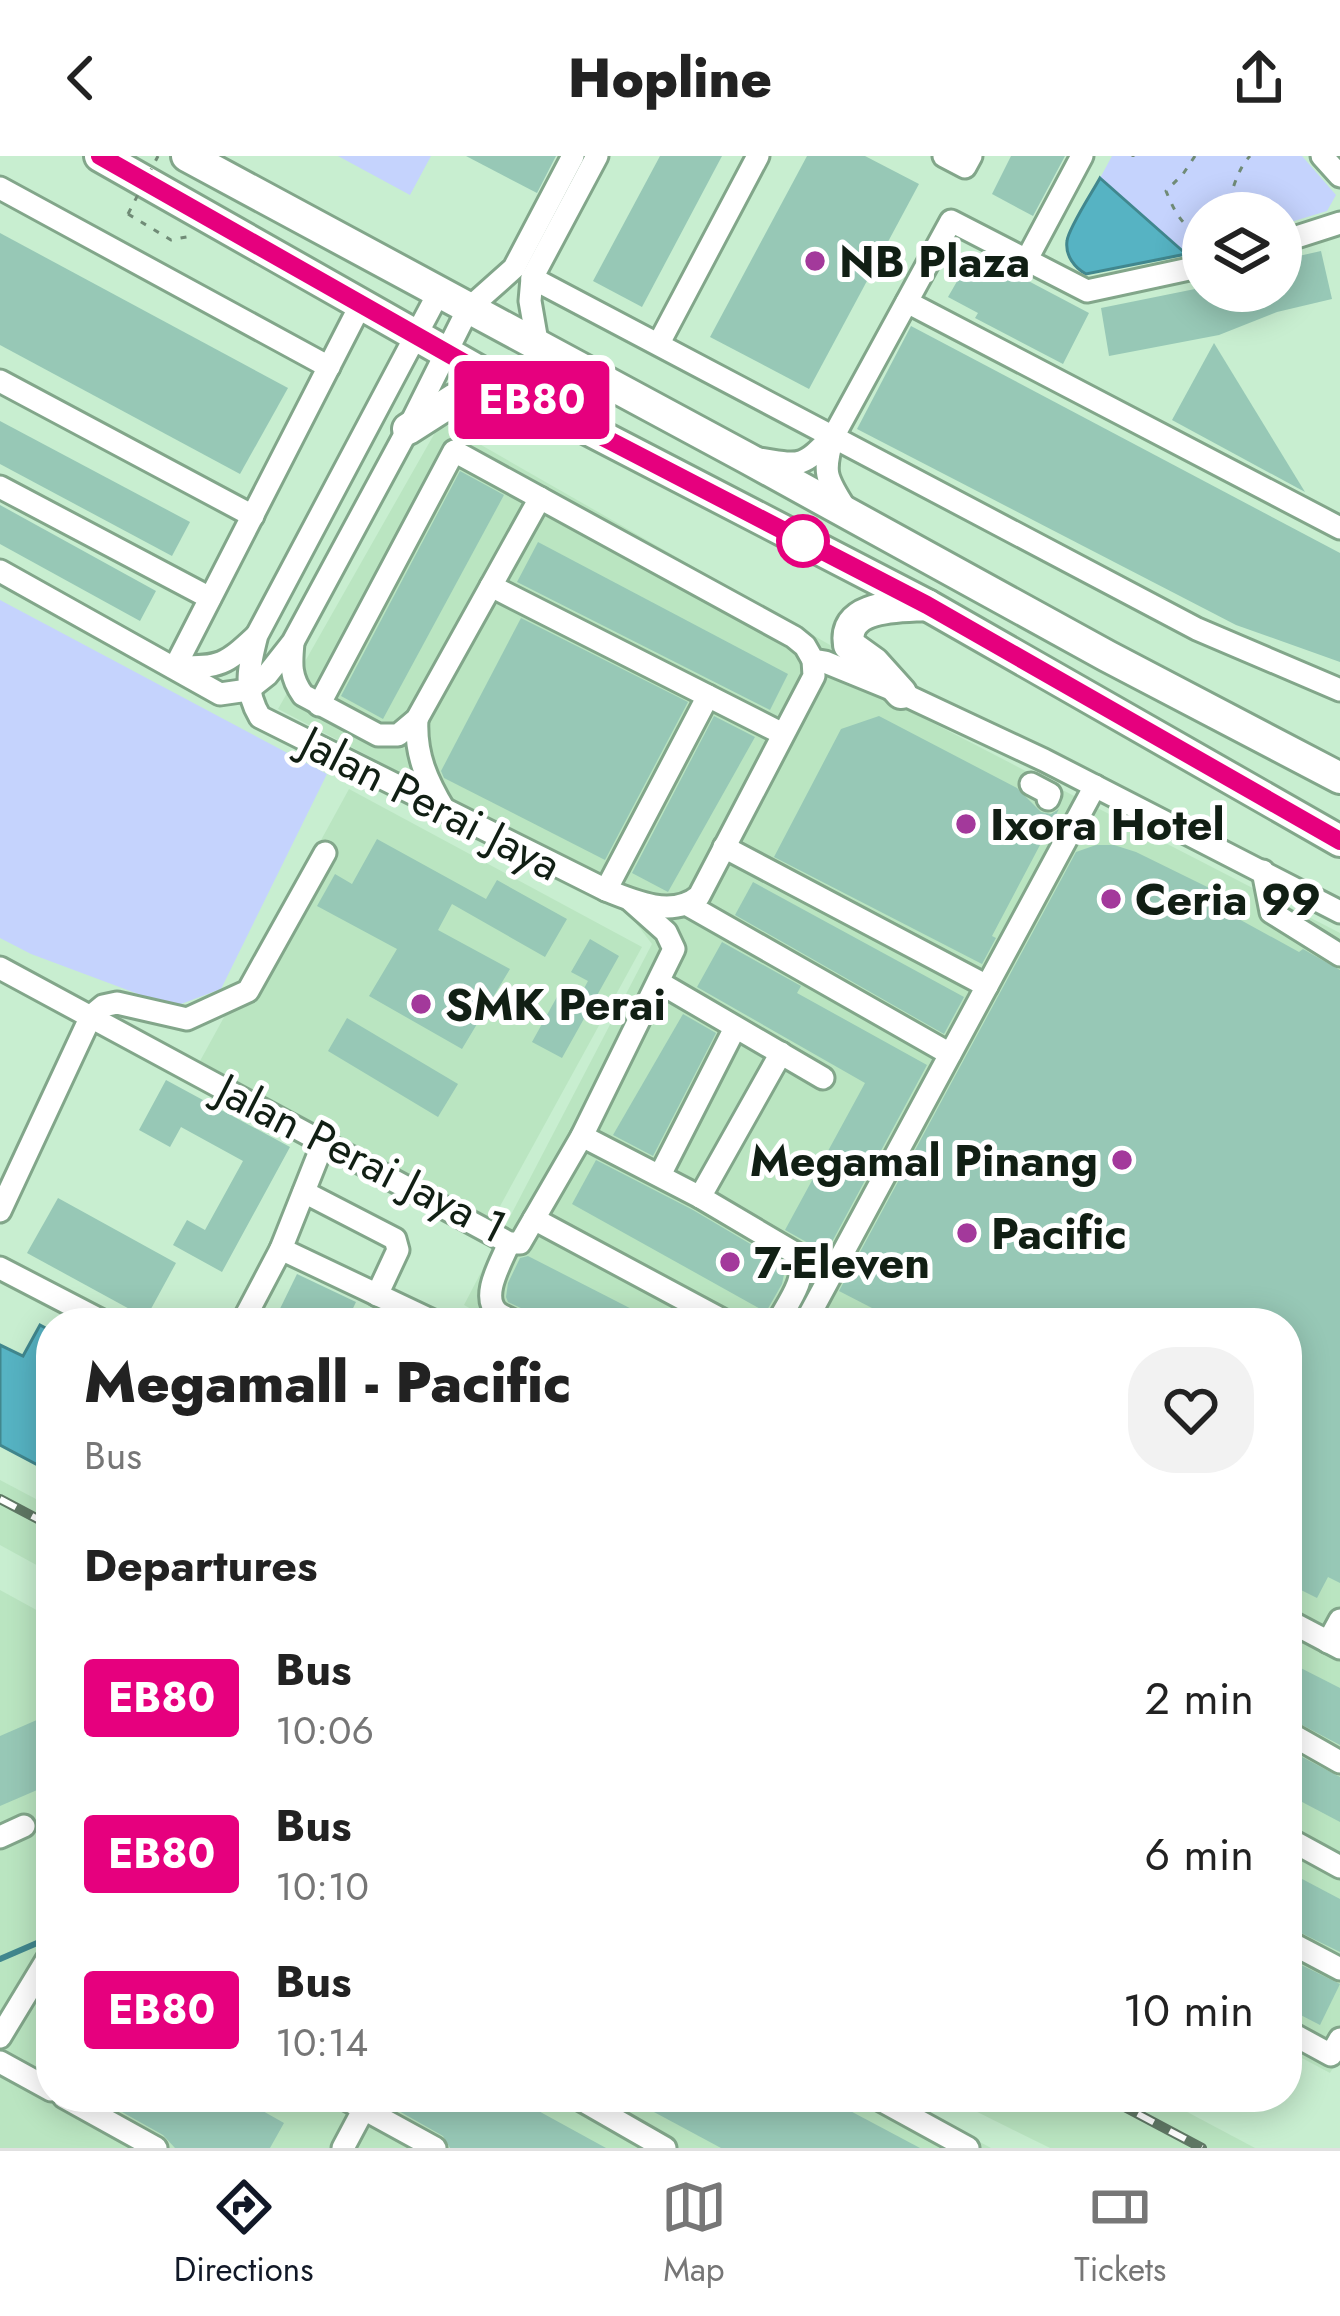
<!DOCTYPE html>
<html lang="en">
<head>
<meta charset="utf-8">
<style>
	body { margin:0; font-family:Jost,sans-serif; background:#f2f2f2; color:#222; height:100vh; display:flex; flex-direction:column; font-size:45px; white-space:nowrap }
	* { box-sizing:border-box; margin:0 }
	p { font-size:39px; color:#767676 }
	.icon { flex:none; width:66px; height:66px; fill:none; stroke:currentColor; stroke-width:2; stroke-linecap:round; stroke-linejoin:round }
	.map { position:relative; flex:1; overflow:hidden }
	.panel { position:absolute; left:36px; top:1152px; width:1266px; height:804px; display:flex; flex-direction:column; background:#fff; border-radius:48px; box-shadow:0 6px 30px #0003 }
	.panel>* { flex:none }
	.badge { padding:0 24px; border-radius:9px; font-size:42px; line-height:78px }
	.fabs { position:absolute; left:1182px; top:36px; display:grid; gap:24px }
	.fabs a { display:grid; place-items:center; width:120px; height:120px; border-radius:50%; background:#fff; box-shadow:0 6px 30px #0003; font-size:60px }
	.map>.badge { position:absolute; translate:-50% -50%; box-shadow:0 0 0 6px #fff }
	h2 { padding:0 48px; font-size:45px; line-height:108px }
	.round { display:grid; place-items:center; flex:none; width:126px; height:126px; border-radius:48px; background:#f2f2f2 }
	.headline { display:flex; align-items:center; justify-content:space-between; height:204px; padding:0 48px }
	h1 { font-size:57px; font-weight:800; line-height:90px }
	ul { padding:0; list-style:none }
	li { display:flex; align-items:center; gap:36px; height:156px; padding:0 48px }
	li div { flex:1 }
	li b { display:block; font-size:45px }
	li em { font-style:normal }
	li .badge { min-width:132px; font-weight:700; text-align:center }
	header { display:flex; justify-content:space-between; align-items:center; height:156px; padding:0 48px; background:#fff; font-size:54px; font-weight:800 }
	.dock { display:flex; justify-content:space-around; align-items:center; height:168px; border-top:3px solid #e0e0e0; background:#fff; font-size:33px; color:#767676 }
	.dock a { display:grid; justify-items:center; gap:6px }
	.dock .current { color:#111827 }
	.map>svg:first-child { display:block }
</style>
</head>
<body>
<header><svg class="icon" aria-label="back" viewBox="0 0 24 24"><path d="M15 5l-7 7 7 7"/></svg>Hopline<svg class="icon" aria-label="share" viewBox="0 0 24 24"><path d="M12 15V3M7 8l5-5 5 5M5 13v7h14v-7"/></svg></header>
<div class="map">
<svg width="1340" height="1992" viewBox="0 0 1340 1992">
	<rect width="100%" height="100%" fill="#c8eed0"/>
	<g fill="#bae5c1">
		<polygon points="441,266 837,493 865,532 1340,777 1340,1900 1330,1917 1287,1894 1287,1167 496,1167 464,1149 652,788 600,720 278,553"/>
		<polygon points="349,633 642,791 493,1063 200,905"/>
		<polygon points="0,1324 51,1351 51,1417 0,1389"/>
		<polygon points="0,1434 51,1462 51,1941 896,1941 991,1992 0,1992"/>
		<polygon points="947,1941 1159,1941 1255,1992 1050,1992"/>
	</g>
	<g fill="#c5d3fd">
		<polygon points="338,0 431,0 410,39"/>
		<polygon points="1112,0 1302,0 1336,39 1327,55 1281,69 1281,57 1203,57 1203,93 1186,98 1100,22"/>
		<polygon points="0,444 327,618 221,833 173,851 31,798 0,782"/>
	</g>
	<g fill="#56b3c3" stroke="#41878e" stroke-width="3">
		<path d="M 1100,22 L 1186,98 L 1086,118 C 1075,112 1065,100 1067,85 C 1068,73 1093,35 1100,22 Z"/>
		<polygon points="40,1169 51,1175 51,1316 0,1289 0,1189 23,1200"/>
	</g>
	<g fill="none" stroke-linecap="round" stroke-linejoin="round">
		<polyline stroke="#41878e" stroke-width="6" points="0,1803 51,1781"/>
	</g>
	<g fill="#97c8b6">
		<polygon points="466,0 556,0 537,37"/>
		<polygon points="660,0 722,0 642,151 593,125"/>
		<polygon points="807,0 865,0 919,28 809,233 710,181"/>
		<polygon points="1011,0 1065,0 1033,60 992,38"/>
		<polygon points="0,77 288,232 240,318 0,189"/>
		<polygon points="1321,95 1332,143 1277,156 1219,179 1109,200 1101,152 1200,132 1201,135 1281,135 1281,104"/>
		<polygon points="971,101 1000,116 1002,111 1089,157 1063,208 975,162 978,157 948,141"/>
		<polygon points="911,170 1340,397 1340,506 1236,469 857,273"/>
		<polygon points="1214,187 1305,336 1172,264"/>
		<polygon points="0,265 190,366 172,400 0,308"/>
		<polygon points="460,315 504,339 383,563 341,540"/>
		<polygon points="0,349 156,435 140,465 0,388"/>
		<polygon points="538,386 788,518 770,554 517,426"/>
		<polygon points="521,462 688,546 605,704 444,622 441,615"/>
		<polygon points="714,560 755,581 668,736 632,717"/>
		<polygon points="879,560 1017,632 1041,656 1051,658 1059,653 992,780 996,782 982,808 774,701 841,573"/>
		<polygon points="377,683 486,743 497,724 567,763 545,801 452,748 438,774 510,813 462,893 369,840 397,793 317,750 335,718 352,728"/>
		<polygon points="1096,689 1114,689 1136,696 1244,749 1237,762 1299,796 1303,793 1340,814 1340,1427 1328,1421 1317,1442 1287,1427 1287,1167 901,1167 839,1135 1076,696"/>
		<polygon points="753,726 964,841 944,878 735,759"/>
		<polygon points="590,783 619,800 562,902 532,886 558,839 575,849 588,825 571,816"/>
		<polygon points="722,786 801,830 797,837 927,909 826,1097 785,1074 865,927 697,831"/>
		<polygon points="683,858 716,877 653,1000 613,979"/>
		<polygon points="347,862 458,928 438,961 328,895"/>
		<polygon points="166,924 290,991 222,1116 173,1089 187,1064 205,1074 243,1005 181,971 170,991 139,974"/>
		<polygon points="596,1004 693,1054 786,1109 782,1128 766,1156 572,1048"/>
		<polygon points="58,1042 176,1107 146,1162 27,1097"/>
		<polygon points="528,1100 659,1167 543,1167 531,1161 525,1154 508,1146 506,1141 508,1127 520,1102"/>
		<polygon points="297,1118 356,1146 346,1167 273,1167"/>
		<polygon points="1287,1505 1340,1532 1340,1589 1287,1561"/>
		<polygon points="46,1560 51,1571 51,1628 0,1650 0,1580"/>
		<polygon points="1287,1593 1340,1621 1340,1666 1287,1638"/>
		<polygon points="1287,1715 1340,1743 1340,1796 1287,1770"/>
		<polygon points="1287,1802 1340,1828 1320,1869 1287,1852"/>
		<polygon points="130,1941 238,1941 284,1967 270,1992 175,1992 163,1979 122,1956"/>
		<polygon points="384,1941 513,1941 606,1992 450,1992 443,1980 383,1946"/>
		<polygon points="626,1941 824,1941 920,1992 721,1992"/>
	</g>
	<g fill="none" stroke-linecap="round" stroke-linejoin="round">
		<defs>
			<g id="minor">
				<polyline points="944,0 965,11 971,0"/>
				<polyline points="1322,0 1340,20"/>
				<polyline points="0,32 329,211"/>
				<polyline points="1281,86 1340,67"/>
				<polyline points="1027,103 1082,0"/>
				<polyline points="532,122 1197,473 1340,534"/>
				<path d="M 439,136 L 257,479 C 249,510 243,533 260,561 L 606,734 C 635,746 673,762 699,740 L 814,520 L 813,504"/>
				<polyline points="907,146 1340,372"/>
				<polyline points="659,187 758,0"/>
				<polyline points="538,191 530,145 532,122 597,0"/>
				<polyline points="0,225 253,360"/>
				<path d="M 760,303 C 802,310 802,311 832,281"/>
				<polyline points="0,331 210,442"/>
				<path d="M 845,352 C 825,321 823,316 833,281 L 951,65 L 1087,135 L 1203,110"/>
				<polyline points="0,415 220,538 248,534 267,519 293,486 408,273 468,153 514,112 573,0"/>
				<polyline points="491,430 783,578"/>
				<path d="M 293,487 C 291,508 290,521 303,539 L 378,579 L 398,579 L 417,563 L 540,342"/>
				<polyline points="175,511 361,148"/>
				<path d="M 178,511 C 221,511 225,509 256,480"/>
				<polyline points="319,549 454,295 794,481 805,490 813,504 825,506 901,537 1044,604 1340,756"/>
				<path d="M 417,563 C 415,599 427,625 445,655"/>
				<polyline points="1031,628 1050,638 1048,643"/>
				<polyline points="724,691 987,830"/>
				<polyline points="1263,715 1271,756 1340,799"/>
				<polyline points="606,734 708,540"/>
				<polyline points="688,749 950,898"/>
				<polyline points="0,812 500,1082 509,1087 520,1087 582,980 674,793 666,776 630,744"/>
				<polyline points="660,827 823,922"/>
				<path d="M 582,980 L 700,1041 L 800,1100 C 807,1123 788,1147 777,1167"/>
				<polyline points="660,1019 735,872"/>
				<polyline points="304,1036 395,1083 398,1094 377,1139"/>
				<polyline points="700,1041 781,897"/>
				<polyline points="0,1055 91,860 103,850 117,847 187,863 248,835 325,697"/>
				<polyline points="534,1063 728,1167"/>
				<path d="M 509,1087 C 502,1105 479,1141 498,1157 C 504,1161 511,1164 518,1167"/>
				<polyline points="281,1093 437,1167"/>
				<polyline points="0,1112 106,1167"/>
				<polyline points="242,1167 281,1093 324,985"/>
				<polyline points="805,1167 1095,630"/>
				<polyline points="1287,1464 1340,1492"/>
				<polyline points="1328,1486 1340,1464"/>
				<polyline points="1287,1576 1340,1606"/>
				<polyline points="0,1681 24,1670"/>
				<polyline points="1287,1682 1340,1711"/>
				<polyline points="1287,1785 1340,1813"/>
				<polyline points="1287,1875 1331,1899 1340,1883"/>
				<polyline points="0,1881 51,1797"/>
				<polyline points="0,1906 51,1934"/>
				<polyline points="64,1941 156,1992"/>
				<polyline points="342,1941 435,1992"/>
				<polyline points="576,1941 665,1992"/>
				<polyline points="875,1941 968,1992"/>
				<polyline points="343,1992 368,1945"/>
			</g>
			<g id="highway">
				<polyline points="100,0 514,235 927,449 1340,685"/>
				<polyline points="187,0 747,302 1107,500 1340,622"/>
				<polyline points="408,273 455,243 514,235"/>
				<path d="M 901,537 L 874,507 L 849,489 C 842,448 899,451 927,449"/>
			</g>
		</defs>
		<use href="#minor" stroke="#82a68a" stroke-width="27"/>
		<use href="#highway" stroke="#82a68a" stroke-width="36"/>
		<g stroke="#708b76" stroke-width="3" stroke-dasharray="6 9" stroke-linecap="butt">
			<polyline points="1133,0 1133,1"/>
			<path d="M 1195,0 L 1183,18 L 1166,35 C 1173,52 1183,75 1203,77"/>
			<path d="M 1221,57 C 1234,39 1234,17 1250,0"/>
			<polyline points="128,58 171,84 191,80"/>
		</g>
		<use href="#minor" stroke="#fff" stroke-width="21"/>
		<use href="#highway" stroke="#fff" stroke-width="30"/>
		<defs>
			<g id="rail">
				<polyline points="0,1343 51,1370"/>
				<polyline points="1106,1941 1202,1992"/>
			</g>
		</defs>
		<use href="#rail" stroke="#5f7764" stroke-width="10"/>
		<use href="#rail" stroke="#fff" stroke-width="6" stroke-dasharray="18" stroke-linecap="butt"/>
		<polyline stroke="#708b76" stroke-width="3" stroke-dasharray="6 9" stroke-linecap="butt" points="128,58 158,0"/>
	</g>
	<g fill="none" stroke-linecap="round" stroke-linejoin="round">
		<defs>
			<polyline id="line" points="100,0 514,235 927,449 1340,685"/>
		</defs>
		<use href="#line" stroke="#fff" stroke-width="27"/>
		<use href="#line" stroke="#e6007e" stroke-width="18"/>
	</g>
	<g fill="#a3399b" stroke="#fff" stroke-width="4.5">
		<circle cx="815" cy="105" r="12"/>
		<circle cx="966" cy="668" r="12"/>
		<circle cx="1111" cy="743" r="12"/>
		<circle cx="421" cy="848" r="12"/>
		<circle cx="1122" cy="1004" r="12"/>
		<circle cx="967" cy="1077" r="12"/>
		<circle cx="730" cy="1106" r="12"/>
	</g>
	<circle fill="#fff" stroke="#e6007e" stroke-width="6" cx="803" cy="385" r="24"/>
	<g text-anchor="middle" stroke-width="10" stroke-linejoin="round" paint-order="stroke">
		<g font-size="45" font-weight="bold" fill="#111f14" stroke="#fff" text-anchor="start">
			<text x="839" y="121">NB Plaza</text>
			<text x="990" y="684">Ixora Hotel</text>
			<text x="1135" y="759">Ceria 99</text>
			<text x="445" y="864">SMK Perai</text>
			<text x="1098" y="1020" text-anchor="end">Megamal Pinang</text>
			<text x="991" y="1093">Pacific</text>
			<text x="754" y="1122">7-Eleven</text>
		</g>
		<g font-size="45" fill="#111f14" stroke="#fff">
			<text transform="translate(431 647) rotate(27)" y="16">Jalan Perai Jaya</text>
			<text transform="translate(362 1002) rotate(27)" y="16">Jalan Perai Jaya 1</text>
		</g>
	</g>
</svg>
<div class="fabs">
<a><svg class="icon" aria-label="layers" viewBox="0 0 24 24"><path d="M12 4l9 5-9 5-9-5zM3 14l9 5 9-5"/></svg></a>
</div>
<b class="badge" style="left:532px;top:244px;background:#e6007e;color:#fff">EB80</b>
<section class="panel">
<div class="headline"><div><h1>Megamall - Pacific</h1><p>Bus</p></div><a class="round"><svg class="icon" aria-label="heart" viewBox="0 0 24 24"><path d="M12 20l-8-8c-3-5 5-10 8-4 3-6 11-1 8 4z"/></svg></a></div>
<h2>Departures</h2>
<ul>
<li><span class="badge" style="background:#e6007e;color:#fff">EB80</span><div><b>Bus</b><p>10:06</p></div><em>2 min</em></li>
<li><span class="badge" style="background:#e6007e;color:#fff">EB80</span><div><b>Bus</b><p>10:10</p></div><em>6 min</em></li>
<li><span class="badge" style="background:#e6007e;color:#fff">EB80</span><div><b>Bus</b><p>10:14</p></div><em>10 min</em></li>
</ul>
</section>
</div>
<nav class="dock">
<a class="current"><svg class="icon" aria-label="directions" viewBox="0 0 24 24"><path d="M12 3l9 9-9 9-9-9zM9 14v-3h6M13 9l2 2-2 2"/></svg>Directions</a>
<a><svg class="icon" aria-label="map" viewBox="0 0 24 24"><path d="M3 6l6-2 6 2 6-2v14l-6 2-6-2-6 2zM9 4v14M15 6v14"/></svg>Map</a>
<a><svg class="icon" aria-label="tickets" viewBox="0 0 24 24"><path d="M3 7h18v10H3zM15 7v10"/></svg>Tickets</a>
</nav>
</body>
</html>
